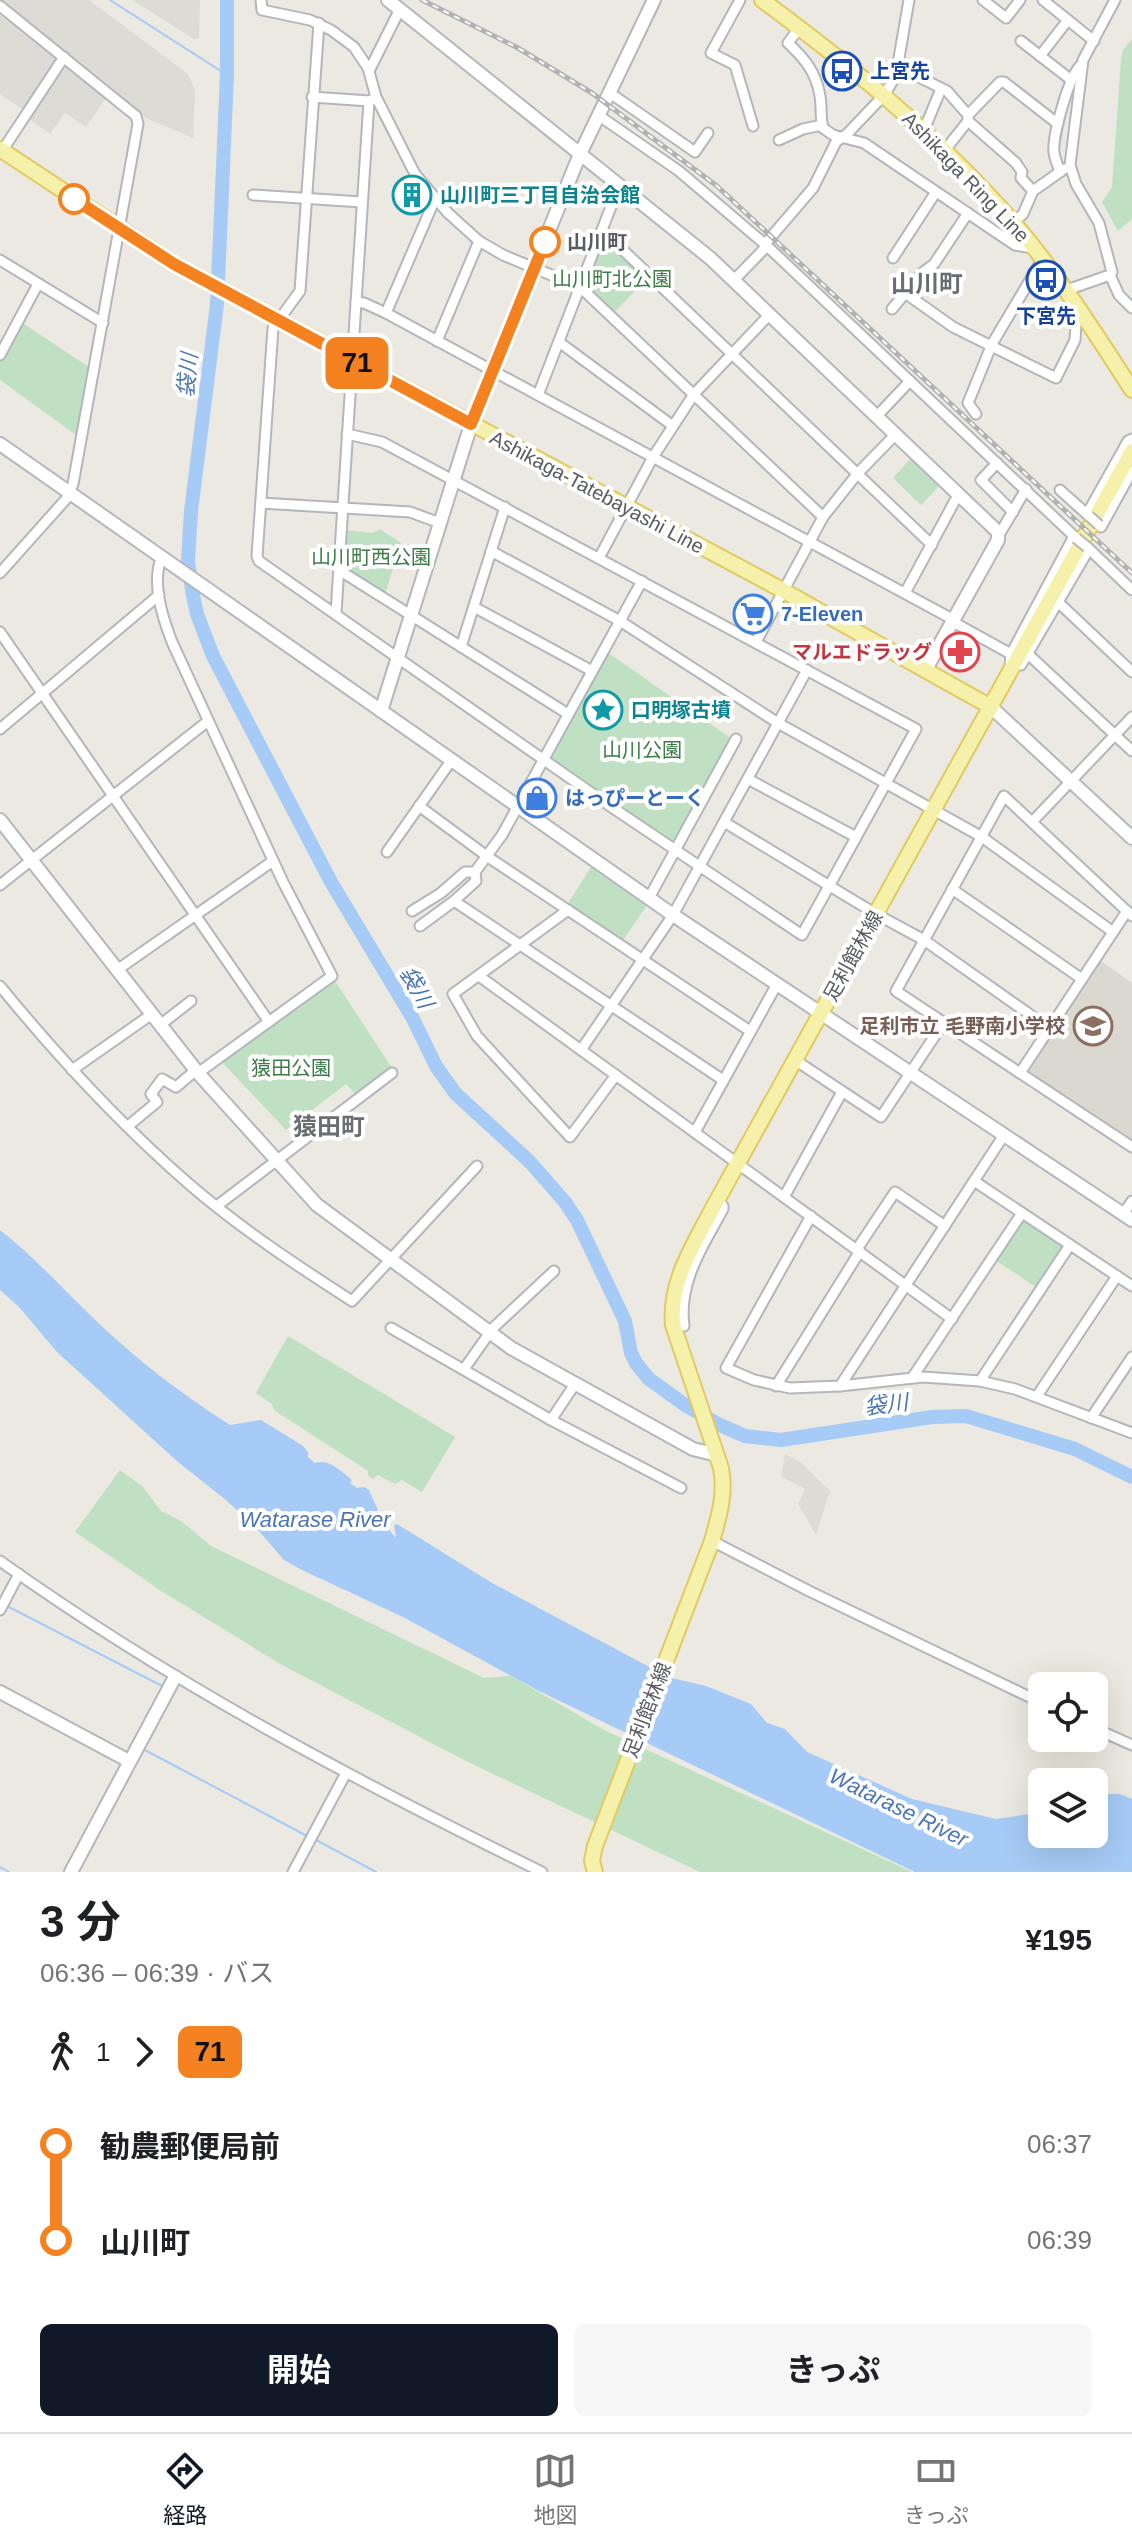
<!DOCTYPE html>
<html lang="ja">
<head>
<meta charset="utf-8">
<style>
	body { margin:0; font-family:Arial,"Noto Sans JP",sans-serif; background:#f6f6f6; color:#202124; height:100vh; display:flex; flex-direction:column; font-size:30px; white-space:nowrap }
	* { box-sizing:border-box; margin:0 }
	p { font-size:26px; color:#757577 }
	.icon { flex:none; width:44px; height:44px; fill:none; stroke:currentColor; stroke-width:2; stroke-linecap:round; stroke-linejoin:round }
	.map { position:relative; height:1872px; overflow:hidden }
	.details { display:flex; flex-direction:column; background:#fff; flex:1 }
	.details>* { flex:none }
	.badge { padding:0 16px; border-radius:12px; font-size:28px; line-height:52px }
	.tools { position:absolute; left:1028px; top:1672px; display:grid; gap:16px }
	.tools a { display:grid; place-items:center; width:80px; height:80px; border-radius:12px; background:#fff; box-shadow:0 8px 32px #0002; font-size:40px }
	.map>.badge { position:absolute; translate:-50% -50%; box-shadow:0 0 0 4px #fff }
	.legs { display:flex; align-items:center; gap:12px; height:88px; padding:0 40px; font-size:26px }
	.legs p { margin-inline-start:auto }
	.summary { display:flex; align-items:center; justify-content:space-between; height:136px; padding:0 40px }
	h1 { font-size:44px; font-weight:700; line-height:60px }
	.cta { display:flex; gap:16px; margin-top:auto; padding:16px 40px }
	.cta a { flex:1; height:92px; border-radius:12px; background:#111827; color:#fff; font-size:32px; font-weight:700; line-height:92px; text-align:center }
	.cta a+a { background:#f6f6f6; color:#202124 }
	ul { padding:0 40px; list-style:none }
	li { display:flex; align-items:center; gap:28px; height:96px; font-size:30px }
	li i { display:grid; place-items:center; width:12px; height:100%; margin:0 10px; background:currentColor }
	li i::after { content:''; width:20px; height:20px; margin:-10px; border:6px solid; border-radius:50%; background:#fff }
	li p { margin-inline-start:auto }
	li:first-child i { background:linear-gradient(#0000 50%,currentColor 0) }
	li:last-child i { background:linear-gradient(currentColor 50%,#0000 0) }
	.menu { display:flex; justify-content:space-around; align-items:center; height:112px; border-top:2px solid #e0e0e0; background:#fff; font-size:22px; color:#757577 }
	.menu a { display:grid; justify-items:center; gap:4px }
	.menu .current { color:#111827 }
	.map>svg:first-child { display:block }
</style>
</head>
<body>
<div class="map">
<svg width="1132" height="1872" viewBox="0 0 1132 1872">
	<rect width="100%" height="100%" fill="#ebe9e1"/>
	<g fill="#dcdbd5">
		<polygon points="2,0 89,0 188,74 195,90 193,138 146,118"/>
		<polygon points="132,0 200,0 199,38 194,39"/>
		<polygon points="0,15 58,59 25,111 0,94"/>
		<polygon points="67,65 106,98 86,127 65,113 50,134 29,119"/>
		<polygon points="785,1454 799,1461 830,1491 816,1535 798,1504 805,1489 781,1477"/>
	</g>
	<polygon fill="#dad8cf" points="1098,959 1132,983 1132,1144 1026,1073 1025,1068"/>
	<g fill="#bfe0c2">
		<polygon points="1132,39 1132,219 1118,231 1102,202 1112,187 1121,60 1123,50"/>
		<polygon points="606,237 648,277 613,314 584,286 601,239"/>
		<polygon points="21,322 89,367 76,435 0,380 0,361"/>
		<polygon points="912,457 941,484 921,505 893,478"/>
		<polygon points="380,529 401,543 385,594 346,571 342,565 345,530 373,533"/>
		<polygon points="607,652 732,739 674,846 551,761 549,755"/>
		<polygon points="591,867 647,905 622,942 567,905"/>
		<polygon points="335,981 392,1068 356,1095 346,1084 286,1130 220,1060"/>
		<polygon points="1027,1220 1061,1242 1063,1249 1037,1288 995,1260 1021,1221"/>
		<polygon points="288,1336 455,1437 422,1492 402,1480 395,1484 378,1475 373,1479 368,1476 368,1471 274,1410 272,1404 256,1393"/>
		<polygon points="120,1470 143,1487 161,1511 181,1521 211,1546 484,1678 511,1676 604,1730 912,1872 700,1872 466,1761 282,1665 163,1592 75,1532"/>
	</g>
	<path fill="#a6cbf6" d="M 0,1230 C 42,1263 77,1305 117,1340 C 151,1371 191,1400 230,1425 L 261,1420 L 303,1446 L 308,1452 L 308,1457 L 315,1463 C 329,1458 341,1471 352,1480 L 350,1483 L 357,1488 L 364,1487 L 369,1490 L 384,1524 L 396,1538 L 394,1525 L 397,1524 L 492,1583 L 655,1670 L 672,1678 L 706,1686 L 751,1704 L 767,1723 L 785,1729 L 807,1752 L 912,1799 L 996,1819 L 1042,1812 L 1042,1834 L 1094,1834 L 1094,1794 L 1120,1794 L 1132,1799 L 1132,1872 L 915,1872 L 539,1691 L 403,1617 L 302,1570 L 284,1560 L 258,1530 L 226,1500 L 178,1462 L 57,1352 L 19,1307 L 0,1290 Z"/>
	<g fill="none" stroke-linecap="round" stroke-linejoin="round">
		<g stroke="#a6cbf6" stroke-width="2">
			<polyline points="110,0 227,75"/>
			<polyline points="7,1606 164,1687"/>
			<polyline points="143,1749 307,1836"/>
			<polyline points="316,1840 376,1872"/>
			<polyline points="0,1867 9,1872"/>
		</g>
		<polyline stroke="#a6cbf6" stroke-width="14" points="227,0 227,75 217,304 191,511 188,560 192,590 197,614 213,656 331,882 412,1017 436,1066 455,1093 530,1162 565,1202 577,1220 625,1321 631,1353 636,1363 649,1379 685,1405 720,1425 745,1436 781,1440 932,1417 966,1416 1075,1449 1132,1477"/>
		<defs>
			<g id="street">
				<polyline points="261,0 262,10 310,20 331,30 354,47 368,68 376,97 415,174 448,213 479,241 503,255 580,287 823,517"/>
				<polyline points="740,0 711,53 735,65 753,126"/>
				<polyline points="983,0 1006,18 1020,0"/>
				<polyline points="1043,0 1094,41"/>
				<polyline points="0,6 136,116 138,124 73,484 67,498 0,573"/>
				<polyline points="319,23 300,291 273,328 257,556 259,561 610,806 802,935 916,729 382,442 347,434"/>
				<path d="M 799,28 L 788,43 C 805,59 816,72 820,96 C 822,107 820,117 823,128 L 833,135 L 864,143 L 1015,245 L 1033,248"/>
				<polyline points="1021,41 1070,79"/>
				<polyline points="1040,56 1068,20"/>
				<polyline points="899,67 947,91 968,115 968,121 1016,163 1022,172 1021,178 1033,191"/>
				<polyline points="369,71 400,9"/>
				<polyline points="610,93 695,152 708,133"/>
				<polyline points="312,97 369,101 373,99"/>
				<polyline points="598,115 679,171 767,246 1076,538"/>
				<polyline points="968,115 1000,82 1004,82 1058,124"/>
				<polyline points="924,130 941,89"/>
				<polyline points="779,140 803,129 822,125"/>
				<polyline points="945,150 968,121"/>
				<polyline points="3,154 6,145 64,57"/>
				<path d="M 1060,172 C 1058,166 1055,159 1054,153 C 1052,137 1069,74 1082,64"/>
				<polyline points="253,195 362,202"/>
				<polyline points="1013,223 1023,214 1033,191 1064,169"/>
				<polyline points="602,230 932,545"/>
				<polyline points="765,244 813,188 836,142 848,133 885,94 896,75 909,0"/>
				<polyline points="893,258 936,192"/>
				<polyline points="0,260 103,323"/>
				<polyline points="1110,275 1112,272 1099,223 1076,184 1070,165 1083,60 1115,0"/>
				<polyline points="733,281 767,246"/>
				<polyline points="1064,291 1110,275 1119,295 1132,308"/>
				<polyline points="905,293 953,327 1056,378 1075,340 1077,308"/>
				<polyline points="356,302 364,303 386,313 954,620"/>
				<polyline points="892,309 922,273 934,264 968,213"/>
				<polyline points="386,313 435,199"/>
				<polyline points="437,341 479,241"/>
				<polyline points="559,342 673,426"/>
				<polyline points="0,355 38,284"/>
				<polyline points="538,395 619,186"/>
				<polyline points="976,414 968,403 992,344 1042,260"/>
				<polyline points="876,417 910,381"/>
				<polyline points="997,463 981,480 1013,512"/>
				<polyline points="1060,490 1089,516"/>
				<polyline points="261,503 410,512 440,523"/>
				<polyline points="1087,514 1128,441 1132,439"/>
				<polyline points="1099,525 1101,527 1132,471"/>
				<polyline points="999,535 1026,489"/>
				<polyline points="1087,547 1132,590"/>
				<polyline points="491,551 620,621 778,723 982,837 1113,932"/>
				<path d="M 162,556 C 151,582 162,616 172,642 L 283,882 L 332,976 L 198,1073"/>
				<polyline points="599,558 653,457 694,394 770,314"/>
				<polyline points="339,570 568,714"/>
				<polyline points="905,593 958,495"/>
				<polyline points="1059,603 1132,672"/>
				<polyline points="474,607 592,671"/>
				<polyline points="336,613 369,101"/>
				<polyline points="953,622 1011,654"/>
				<polyline points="0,632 269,1022"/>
				<polyline points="756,642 823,517 858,473 895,435"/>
				<polyline points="461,647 505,507"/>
				<polyline points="1028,654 1132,751"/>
				<polyline points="1021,665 1089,549"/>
				<polyline points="1010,667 1011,654 1074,536"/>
				<polyline points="0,729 159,595"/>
				<polyline points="748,779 856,837"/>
				<polyline points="419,806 488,857 750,1031"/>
				<polyline points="724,822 876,914 924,940 1049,1028"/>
				<polyline points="1032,822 1132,717"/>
				<polyline points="387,852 451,761"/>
				<polyline points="0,885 208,721"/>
				<polyline points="952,889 1082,979"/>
				<polyline points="649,898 736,739"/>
				<polyline points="454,901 723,1080"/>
				<polyline points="568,910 453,994 477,1036 570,1137 616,1075"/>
				<polyline points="412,911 441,893 465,872 475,872"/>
				<polyline points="1132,916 1004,796 896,991 1132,1147"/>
				<polyline points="420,926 454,901 476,881 475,872 502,835 642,581"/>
				<polyline points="117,970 273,861"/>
				<polyline points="479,976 952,1319"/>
				<path d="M 0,986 C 58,1057 120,1124 189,1184 C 240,1228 296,1265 352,1301 L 477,1166"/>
				<polyline points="160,1025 191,1001"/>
				<polyline points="581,1050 673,915 807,670"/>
				<polyline points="795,1060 881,1117 944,1022"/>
				<polyline points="72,1070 152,1014"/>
				<polyline points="1020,1073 1127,911"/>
				<polyline points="128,1126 157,1102 151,1094 162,1079 176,1087 196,1070"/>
				<polyline points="695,1132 777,984"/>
				<polyline points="974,1181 1132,1286"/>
				<polyline points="784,1197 842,1092"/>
				<polyline points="218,1205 392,1073"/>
				<polyline points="1123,1214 1132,1201"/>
				<polyline points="811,1216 726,1368 754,1380 790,1388 840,1386 923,1377 980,1381 1015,1389 1132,1433"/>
				<polyline points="857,1249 895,1192 945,1226"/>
				<path d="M 684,1326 C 678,1282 703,1246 723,1209 L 723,1206 L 717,1201"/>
				<polyline points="391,1328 551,1420 681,1488"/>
				<polyline points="464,1369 493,1328 554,1271"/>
				<polyline points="912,1378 1022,1213"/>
				<polyline points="980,1381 1070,1245"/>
				<polyline points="776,1386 860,1251"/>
				<polyline points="840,1386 1004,1135"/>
				<polyline points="1037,1396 1117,1276"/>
				<polyline points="1091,1418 1132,1357"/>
				<polyline points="551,1420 575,1384"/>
				<polyline points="712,1541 809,1591 1042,1703"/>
				<path d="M 0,1561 C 171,1683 354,1780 542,1872"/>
				<polyline points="0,1610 19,1574"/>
				<polyline points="1094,1728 1132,1745"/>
				<polyline points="293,1872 346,1773"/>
			</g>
			<g id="secondary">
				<polyline points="388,0 710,258 998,532 998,540 926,669"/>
				<polyline points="0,444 673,915 1132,1220"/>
				<polyline points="991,707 1132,838"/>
				<polyline points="381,711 474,415 580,154 654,0"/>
				<polyline points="0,820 198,1073 317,1205 511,1348 693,1449 717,1455"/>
				<polyline points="0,1692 129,1761"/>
				<polyline points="71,1872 175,1677"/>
			</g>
			<g id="primary">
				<path d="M 762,0 C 846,62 925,126 996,203 C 1048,259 1091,326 1132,390"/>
				<polyline points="0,149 174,264 784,591 991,707"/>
				<path d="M 595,1872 L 592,1861 L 595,1846 L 712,1541 C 719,1516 726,1494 721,1468 L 673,1325 C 669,1281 695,1243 714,1206 L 1132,451"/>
			</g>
		</defs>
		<use href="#street" stroke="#b3b6ba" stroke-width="13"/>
		<use href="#secondary" stroke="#b4b7bc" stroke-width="16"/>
		<use href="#primary" stroke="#e2ca62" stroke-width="18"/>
		<use href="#street" stroke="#fff" stroke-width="9"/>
		<use href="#secondary" stroke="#fff" stroke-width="12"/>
		<use href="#primary" stroke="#f6f1aa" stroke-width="14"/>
		<defs>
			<polyline id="rail" points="422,0 518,48 592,93 717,186 1132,573"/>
		</defs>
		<use href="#rail" stroke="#b1b2b2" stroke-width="5"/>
		<use href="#rail" stroke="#fff" stroke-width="2" stroke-dasharray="6" stroke-linecap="butt"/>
		<defs>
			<g id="street-bridge">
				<polyline points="1089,516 1099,525"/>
				<polyline points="1076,538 1087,547"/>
			</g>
		</defs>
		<use href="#street-bridge" stroke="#b3b6ba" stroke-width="13" stroke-linecap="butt"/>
		<use href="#street-bridge" stroke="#fff" stroke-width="9"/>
	</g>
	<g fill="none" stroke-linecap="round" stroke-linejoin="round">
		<defs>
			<polyline id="line-1" points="74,199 174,264 471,424 545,242"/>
		</defs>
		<use href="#line-1" stroke="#fff" stroke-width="18"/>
		<use href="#line-1" stroke="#f58220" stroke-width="12"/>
	</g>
	<defs>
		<symbol id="bus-ring" viewBox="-11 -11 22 22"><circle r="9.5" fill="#fff" stroke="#1a4fb4" stroke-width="1.5"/><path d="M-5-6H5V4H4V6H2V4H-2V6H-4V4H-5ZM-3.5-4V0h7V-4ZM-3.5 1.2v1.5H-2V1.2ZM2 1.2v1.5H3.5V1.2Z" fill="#1a4fb4"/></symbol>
		<symbol id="building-ring" viewBox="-11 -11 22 22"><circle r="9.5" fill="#fff" stroke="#0f9aa8" stroke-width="1.5"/><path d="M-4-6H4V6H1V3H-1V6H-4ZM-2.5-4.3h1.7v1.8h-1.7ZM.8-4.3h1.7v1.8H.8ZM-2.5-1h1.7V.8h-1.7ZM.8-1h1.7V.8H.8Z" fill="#0f9aa8"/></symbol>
		<symbol id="supermarket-ring" viewBox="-11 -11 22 22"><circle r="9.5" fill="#fff" stroke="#3f7fe0" stroke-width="1.5"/><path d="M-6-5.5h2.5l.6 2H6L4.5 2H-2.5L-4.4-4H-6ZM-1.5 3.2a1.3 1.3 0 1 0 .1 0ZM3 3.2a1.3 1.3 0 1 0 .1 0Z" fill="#3f7fe0"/></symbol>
		<symbol id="pharmacy-ring" viewBox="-11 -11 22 22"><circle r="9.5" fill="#fff" stroke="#e0444e" stroke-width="1.5"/><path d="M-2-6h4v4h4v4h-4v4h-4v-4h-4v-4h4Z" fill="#e0444e"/></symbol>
		<symbol id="sight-ring" viewBox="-11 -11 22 22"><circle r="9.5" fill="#fff" stroke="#0f9aa8" stroke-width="1.5"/><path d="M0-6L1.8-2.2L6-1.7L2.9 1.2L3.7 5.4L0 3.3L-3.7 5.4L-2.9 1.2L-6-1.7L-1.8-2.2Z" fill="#0f9aa8"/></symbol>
		<symbol id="shop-ring" viewBox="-11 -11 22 22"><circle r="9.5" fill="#fff" stroke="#3f7fe0" stroke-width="1.5"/><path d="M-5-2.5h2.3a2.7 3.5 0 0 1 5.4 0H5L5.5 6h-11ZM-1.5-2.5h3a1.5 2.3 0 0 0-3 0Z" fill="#3f7fe0"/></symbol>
		<symbol id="school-ring" viewBox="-11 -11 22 22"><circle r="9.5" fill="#fff" stroke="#8d6e63" stroke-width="1.5"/><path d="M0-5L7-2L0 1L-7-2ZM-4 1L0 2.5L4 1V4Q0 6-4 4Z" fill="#8d6e63"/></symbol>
	</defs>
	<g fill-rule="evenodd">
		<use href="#bus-ring" x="820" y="49" width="44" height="44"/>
		<use href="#building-ring" x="390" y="173" width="44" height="44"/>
		<use href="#bus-ring" x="1024" y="258" width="44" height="44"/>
		<use href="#supermarket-ring" x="731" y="592" width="44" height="44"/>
		<use href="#pharmacy-ring" x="938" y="630" width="44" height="44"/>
		<use href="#sight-ring" x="581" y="688" width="44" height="44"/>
		<use href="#shop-ring" x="515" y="776" width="44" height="44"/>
		<use href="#school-ring" x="1071" y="1004" width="44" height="44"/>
	</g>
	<g fill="#fff" stroke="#f58220" stroke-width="4">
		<circle cx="74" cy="199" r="14"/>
		<circle cx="545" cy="242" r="14"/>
	</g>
	<g text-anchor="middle" stroke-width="8" stroke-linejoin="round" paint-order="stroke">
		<g font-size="20" font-weight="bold" fill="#164399" stroke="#fff" text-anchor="start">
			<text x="870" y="78">上宮先</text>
			<text x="1046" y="323" text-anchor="middle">下宮先</text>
		</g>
		<g font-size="20" fill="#595c60" stroke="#fff">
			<text transform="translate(966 177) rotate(46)" y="7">Ashikaga Ring Line</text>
			<text transform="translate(597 492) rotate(28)" y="7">Ashikaga-Tatebayashi Line</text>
			<text transform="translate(853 956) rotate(-61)" y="7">足利館林線</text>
			<text transform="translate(647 1710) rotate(-69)" y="7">足利館林線</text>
		</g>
		<g font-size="20" font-weight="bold" fill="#0d838f" stroke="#fff" text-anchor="start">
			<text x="440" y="202">山川町三丁目自治会館</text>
			<text x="631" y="717">口明塚古墳</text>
		</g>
		<g font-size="20" font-weight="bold" fill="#595c60" stroke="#fff" text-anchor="start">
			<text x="567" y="249">山川町</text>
		</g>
		<g font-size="20" fill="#3c7d45" stroke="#fff">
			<text x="612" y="286">山川町北公園</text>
			<text x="371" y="564">山川町西公園</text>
			<text x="642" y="757">山川公園</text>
			<text x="291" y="1075">猿田公園</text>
		</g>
		<g font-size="20" font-weight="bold" fill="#366cbe" stroke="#fff" text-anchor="start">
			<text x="781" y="621">7-Eleven</text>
			<text x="565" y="805">はっぴーとーく</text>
		</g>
		<g font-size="20" font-weight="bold" fill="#be3a42" stroke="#fff" text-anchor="end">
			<text x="932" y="659">マルエドラッグ</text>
		</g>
		<g font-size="20" font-weight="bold" fill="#785e54" stroke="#fff" text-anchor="end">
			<text x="1065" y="1033">足利市立 毛野南小学校</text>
		</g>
		<g font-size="22" font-style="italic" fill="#4c76b5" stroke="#fff">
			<text transform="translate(187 375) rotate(-84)" y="8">袋川</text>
			<text transform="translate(417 987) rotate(61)" y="8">袋川</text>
			<text transform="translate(886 1404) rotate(-7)" y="8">袋川</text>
			<text x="315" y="1527">Watarase River</text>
			<text transform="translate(899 1807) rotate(26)" y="8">Watarase River</text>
		</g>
		<g font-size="24" font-weight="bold" fill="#6a6e72" stroke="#fff">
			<text x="927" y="292">山川町</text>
			<text x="329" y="1135">猿田町</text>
		</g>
	</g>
</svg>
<div class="tools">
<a><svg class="icon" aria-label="locate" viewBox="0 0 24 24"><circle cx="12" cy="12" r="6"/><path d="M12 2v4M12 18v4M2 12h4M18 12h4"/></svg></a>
<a><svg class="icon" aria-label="layers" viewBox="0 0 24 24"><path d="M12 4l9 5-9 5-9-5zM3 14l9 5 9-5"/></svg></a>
</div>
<b class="badge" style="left:357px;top:363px;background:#f58220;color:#111">71</b>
</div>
<section class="details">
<div class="summary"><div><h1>3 分</h1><p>06:36 – 06:39 · バス</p></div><b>¥195</b></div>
<div class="legs"><svg class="icon" aria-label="walk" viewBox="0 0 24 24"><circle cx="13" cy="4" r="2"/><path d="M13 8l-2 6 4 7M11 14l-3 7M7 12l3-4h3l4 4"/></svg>1<svg class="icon" aria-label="forward" viewBox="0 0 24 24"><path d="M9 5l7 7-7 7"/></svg><b class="badge" style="background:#f58220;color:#111">71</b></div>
<ul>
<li><i style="color:#f58220"></i><b>勧農郵便局前</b><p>06:37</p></li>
<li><i style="color:#f58220"></i><b>山川町</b><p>06:39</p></li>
</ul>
<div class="cta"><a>開始</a><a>きっぷ</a></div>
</section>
<nav class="menu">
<a class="current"><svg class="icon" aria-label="directions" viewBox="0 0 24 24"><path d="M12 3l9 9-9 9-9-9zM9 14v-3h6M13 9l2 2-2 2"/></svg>経路</a>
<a><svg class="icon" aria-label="map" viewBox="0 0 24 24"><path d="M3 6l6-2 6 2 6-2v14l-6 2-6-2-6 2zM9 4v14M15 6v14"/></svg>地図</a>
<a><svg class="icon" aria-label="tickets" viewBox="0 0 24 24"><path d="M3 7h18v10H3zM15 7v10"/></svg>きっぷ</a>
</nav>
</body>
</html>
